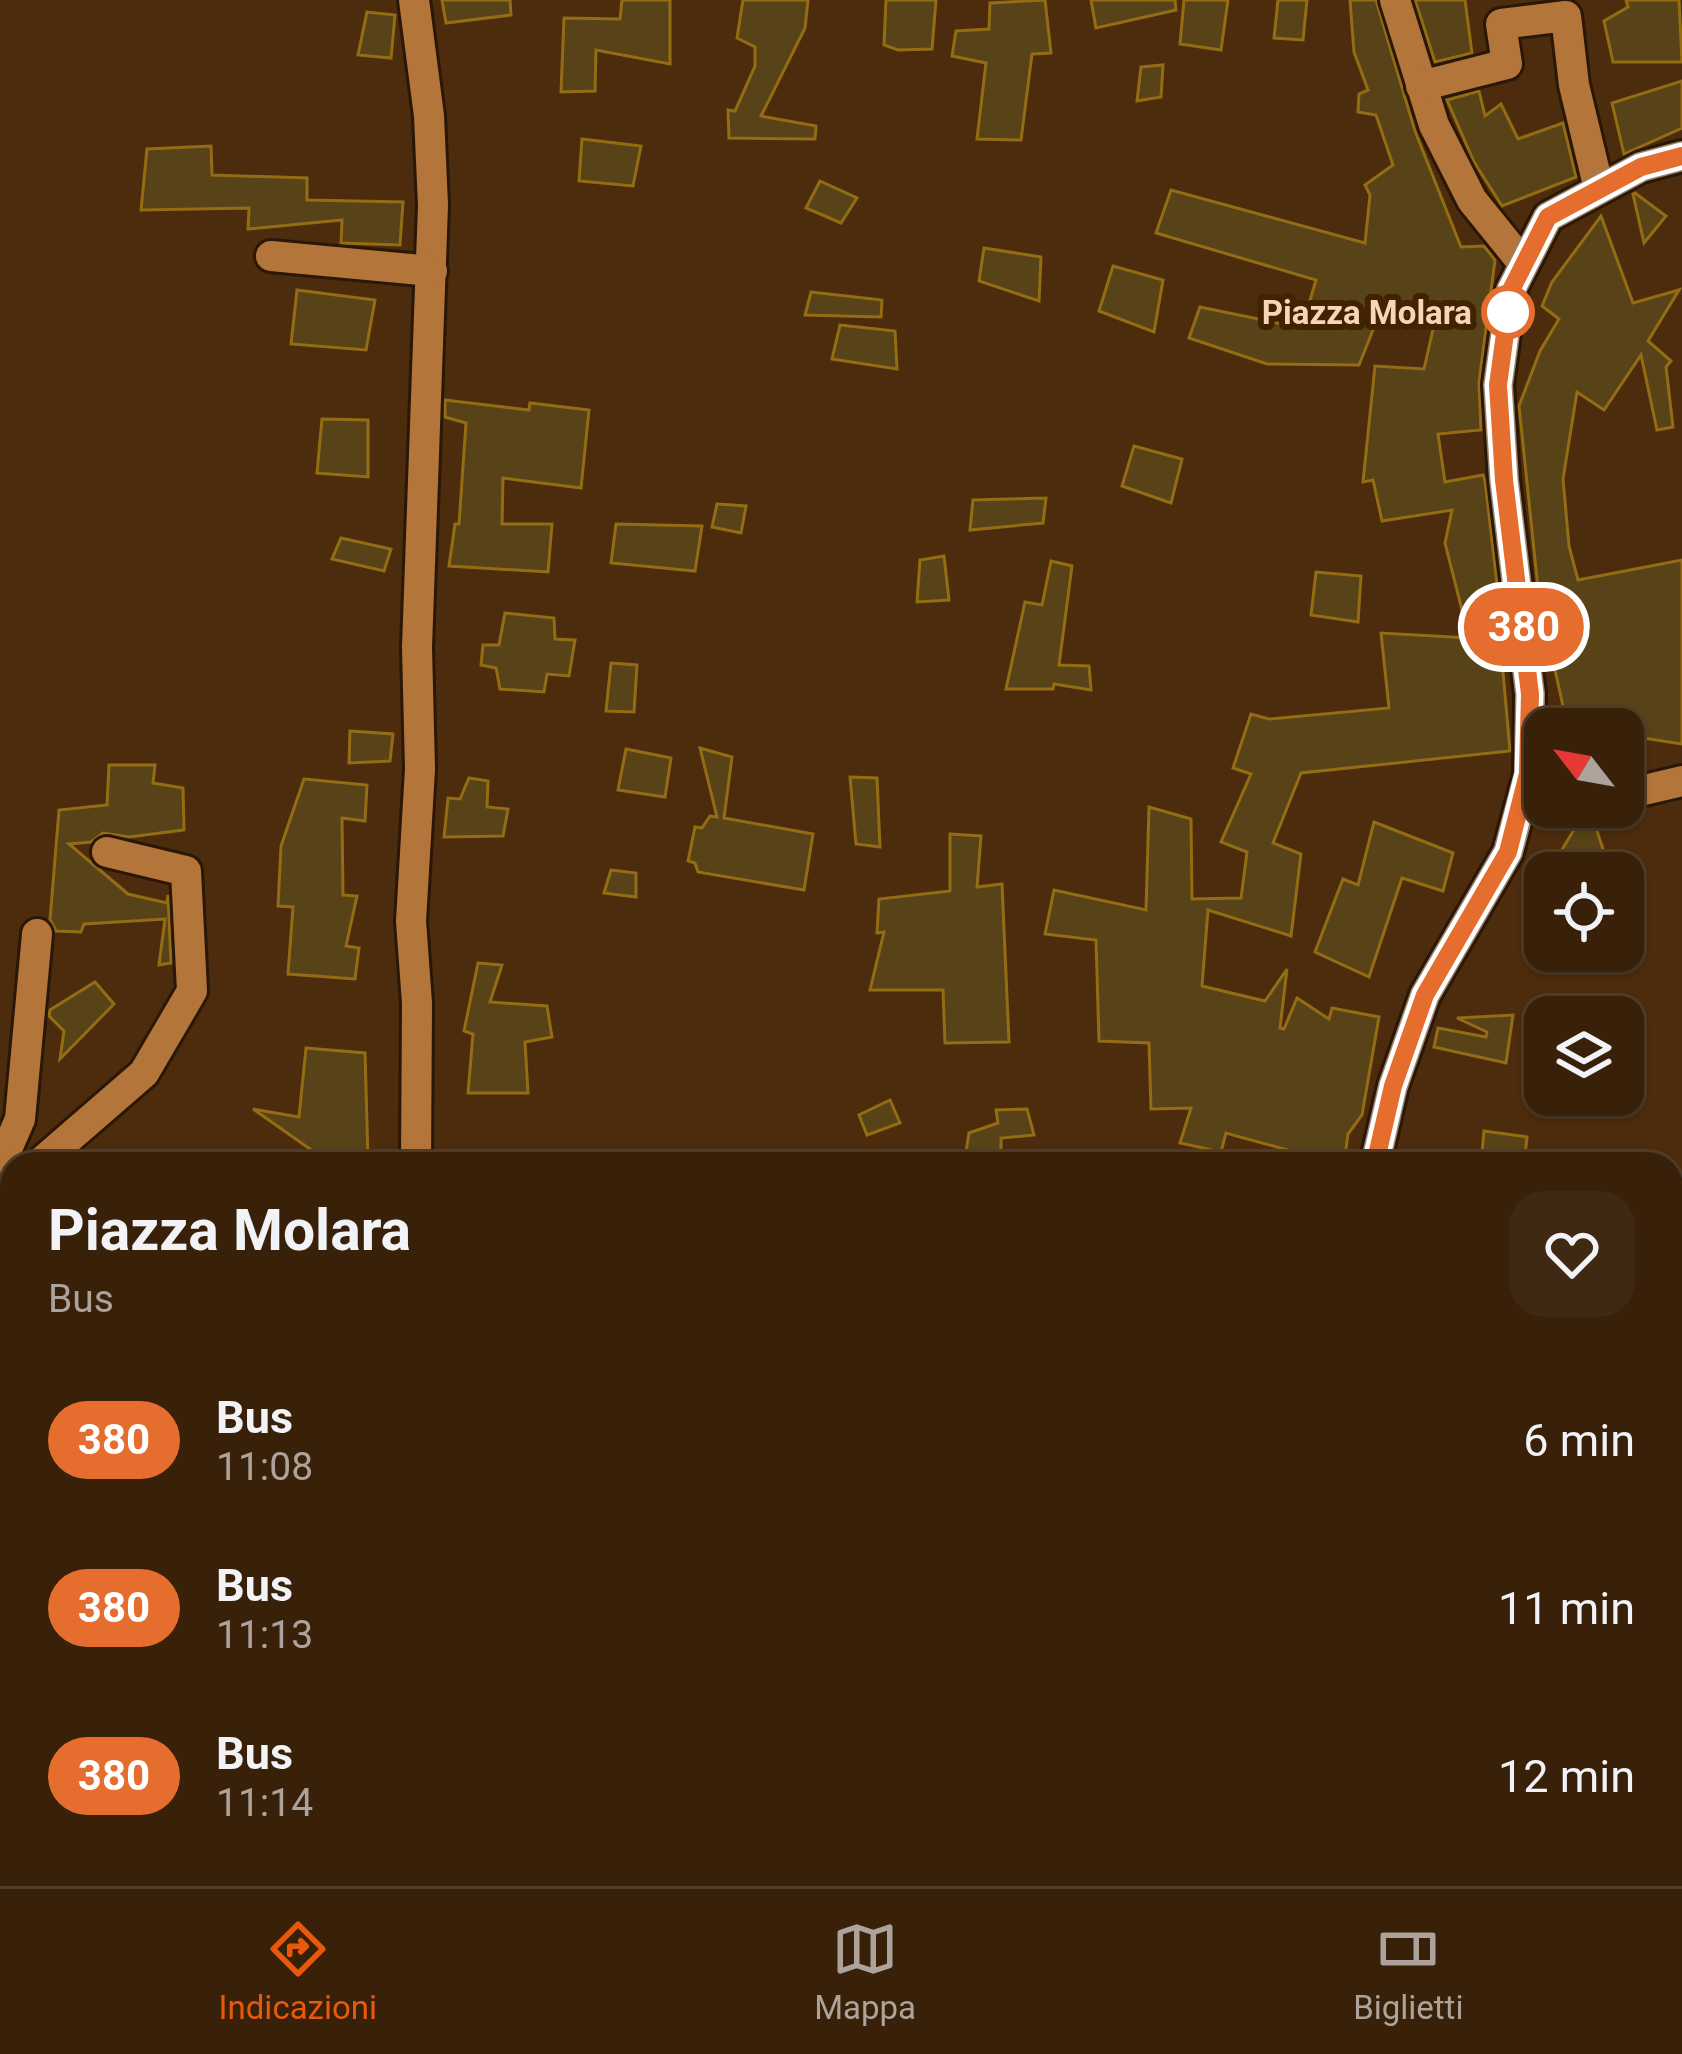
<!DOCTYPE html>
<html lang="it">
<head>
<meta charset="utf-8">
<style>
	body { margin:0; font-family:Roboto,sans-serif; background:#402912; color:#f1f3f6; height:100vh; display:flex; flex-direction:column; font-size:45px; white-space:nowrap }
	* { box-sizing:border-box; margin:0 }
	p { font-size:39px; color:#aba39c }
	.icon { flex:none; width:66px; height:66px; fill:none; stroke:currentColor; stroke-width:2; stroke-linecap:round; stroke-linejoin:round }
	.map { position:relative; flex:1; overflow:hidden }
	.drawer { position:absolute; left:0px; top:1152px; width:1683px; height:735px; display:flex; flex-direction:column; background:#392109; border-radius:36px 36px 0 0; box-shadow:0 3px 9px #0004,0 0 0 3px #533e2a }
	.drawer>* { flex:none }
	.badge { padding:0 24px; border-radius:39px; font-size:42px; line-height:78px }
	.needle { width:78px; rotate:301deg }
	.buttons { position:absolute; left:1524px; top:708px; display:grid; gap:24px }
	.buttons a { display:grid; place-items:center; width:120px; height:120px; border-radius:24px; background:#392109; box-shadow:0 3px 9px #0004,0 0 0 3px #533e2a; font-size:60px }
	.map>.badge { position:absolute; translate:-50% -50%; box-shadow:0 0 0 6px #fff }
	.round { display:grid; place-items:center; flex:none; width:126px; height:126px; border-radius:36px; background:#402912 }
	.summary { display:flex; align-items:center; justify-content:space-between; height:204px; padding:0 48px }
	h1 { font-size:57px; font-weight:700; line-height:90px }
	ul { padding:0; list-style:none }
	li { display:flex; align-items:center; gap:36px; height:168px; padding:0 48px }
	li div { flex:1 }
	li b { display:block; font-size:45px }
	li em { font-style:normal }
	li .badge { min-width:132px; font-weight:700; text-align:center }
	.menu { display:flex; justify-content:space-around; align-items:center; height:168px; border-top:3px solid #533e2a; background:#392109; font-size:33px; color:#aba39c }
	.menu a { display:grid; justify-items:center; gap:6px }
	.menu .active { color:#ea580c }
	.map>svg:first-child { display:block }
</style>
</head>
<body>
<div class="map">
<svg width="1682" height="1886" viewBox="0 0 1682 1886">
	<rect width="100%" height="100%" fill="#4c2c0c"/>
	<g fill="#584218" stroke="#936c13" stroke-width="3">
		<polygon points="442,0 510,0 511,15 446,23"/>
		<polygon points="622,0 670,0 670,64 596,50 595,91 561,92 564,18 620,19"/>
		<polygon points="743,0 808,0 805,28 761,116 816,126 815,139 729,138 728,110 735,111 755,66 755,47 737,38"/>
		<polygon points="886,0 936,0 932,49 898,50 884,45"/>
		<polygon points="1045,0 1051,53 1032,54 1021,140 977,139 986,63 952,56 956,31 989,29 990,3"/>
		<polygon points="1091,0 1175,0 1176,10 1096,28"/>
		<polygon points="1184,0 1228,0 1221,50 1180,44"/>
		<polygon points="1278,0 1307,0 1303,40 1274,38"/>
		<polygon points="1350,0 1376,0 1415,131 1461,247 1484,246 1495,260 1479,382 1481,430 1438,434 1445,482 1483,475 1485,481 1506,660 1502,661 1510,751 1301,773 1273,843 1301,854 1291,936 1208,910 1202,986 1265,1001 1287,969 1280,1028 1284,1029 1297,998 1329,1019 1332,1008 1379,1017 1362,1115 1348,1134 1344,1164 1338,1164 1226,1133 1221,1152 1180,1143 1191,1108 1151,1109 1149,1043 1099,1041 1096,940 1045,934 1054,890 1146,910 1149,807 1191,819 1192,899 1241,898 1247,852 1221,842 1251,774 1233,768 1251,714 1269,719 1389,708 1381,633 1469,638 1445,543 1452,510 1382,521 1373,480 1363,482 1375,366 1424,369 1434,325 1381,310 1359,365 1267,364 1189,338 1200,307 1302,328 1316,280 1156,233 1171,190 1365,243 1370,195 1365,185 1393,165 1376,115 1358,112 1359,94 1368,90 1354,52"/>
		<polygon points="1415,0 1465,0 1472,53 1435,62"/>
		<polygon points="1626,0 1679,0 1682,62 1613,62 1604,21 1628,7"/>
		<polygon points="367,12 395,15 391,58 358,55"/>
		<polygon points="1163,65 1161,97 1137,101 1141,67"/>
		<polygon points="1682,81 1682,128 1624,154 1612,103"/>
		<polygon points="1479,91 1485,116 1501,104 1518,139 1563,123 1576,177 1502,206 1474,162 1447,100"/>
		<polygon points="582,139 641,146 633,186 579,181"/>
		<polygon points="211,146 212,175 307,178 307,200 403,202 400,245 341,243 342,220 248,229 249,208 141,210 147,149"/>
		<polygon points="820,181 857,198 841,223 806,208"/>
		<polygon points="1635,193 1666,216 1644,243 1633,194"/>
		<polygon points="1601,216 1633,303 1679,290 1648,341 1671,361 1666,367 1673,427 1657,430 1641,355 1604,410 1577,392 1563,479 1569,546 1578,580 1682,560 1682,744 1630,736 1627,729 1568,729 1552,656 1545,656 1519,406 1540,351 1559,319 1542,306 1552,282"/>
		<polygon points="984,248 1041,257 1039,301 979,281"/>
		<polygon points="1113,266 1163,280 1154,332 1099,311"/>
		<polygon points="297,290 375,300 366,350 291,344"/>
		<polygon points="811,292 882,300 881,317 805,315"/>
		<polygon points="840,325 895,331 897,369 832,359"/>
		<polygon points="445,400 529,410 530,403 589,410 581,488 503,478 502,524 552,524 548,572 449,566 455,524 459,524 466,423 445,417"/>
		<polygon points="322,419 368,420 368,477 317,473"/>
		<polygon points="1134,446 1182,459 1171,503 1122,486"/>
		<polygon points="1046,498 1043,523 970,530 973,500"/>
		<polygon points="717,504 746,506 741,533 712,527"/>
		<polygon points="616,524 702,526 695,571 611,563"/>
		<polygon points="341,538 391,549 384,571 332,559"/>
		<polygon points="944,556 949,600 917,602 920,560"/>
		<polygon points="1051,561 1072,566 1059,665 1089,666 1091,690 1054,684 1053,689 1006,689 1025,602 1042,605"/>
		<polygon points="1316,572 1361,576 1358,622 1311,615"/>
		<polygon points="505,613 554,618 555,639 575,640 569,676 547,674 544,692 500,689 496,668 481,665 483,645 499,645"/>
		<polygon points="611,663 637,665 634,712 606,711"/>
		<polygon points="350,731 393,734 390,761 349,763"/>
		<polygon points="700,748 732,757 724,818 813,834 804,890 698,872 695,863 688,861 695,827 702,828 710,816 717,817"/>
		<polygon points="626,749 671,758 665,797 618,790"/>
		<polygon points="109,765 155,765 153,783 183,788 184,830 129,837 103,833 91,842 69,844 128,894 167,903 168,895 171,963 159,965 165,919 84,924 81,932 56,931 50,920 59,810 107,805"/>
		<polygon points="850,777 877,778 880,847 856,844"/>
		<polygon points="469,778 488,781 487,807 508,809 503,836 444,837 448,798 460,799"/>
		<polygon points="304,779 367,785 365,821 342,818 343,895 357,896 346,946 359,948 355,979 288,974 293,907 278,906 281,846"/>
		<polygon points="1374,822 1453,853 1443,891 1402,878 1369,977 1315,952 1343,879 1358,885"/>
		<polygon points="1578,823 1595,825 1611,873 1548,873"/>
		<polygon points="950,834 981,836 977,887 1002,884 1009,1042 945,1043 943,990 870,990 884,932 877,933 879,899 950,891"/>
		<polygon points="611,870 636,873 636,897 604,893"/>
		<polygon points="478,963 502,965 490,1002 547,1006 552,1037 525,1042 528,1093 468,1093 473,1034 464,1031"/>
		<polygon points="95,982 114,1004 60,1059 64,1031 49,1016 50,1010"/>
		<polygon points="1513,1015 1506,1063 1434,1047 1438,1028 1486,1037 1487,1032 1457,1018"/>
		<polygon points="306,1048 365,1053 368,1159 330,1154 327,1161 253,1109 299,1117"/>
		<polygon points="890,1100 900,1123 867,1135 859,1115"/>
		<polygon points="1027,1109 1034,1135 1001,1138 1001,1163 964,1164 969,1133 998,1123 996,1110"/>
		<polygon points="1484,1131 1527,1137 1524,1164 1481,1164"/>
	</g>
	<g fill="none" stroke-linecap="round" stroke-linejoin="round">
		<defs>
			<g id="street">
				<polyline points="414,0 429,116 433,205 417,647 420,769 411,921 417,1003 416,1164"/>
				<polyline points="1395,0 1434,125 1472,200 1522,262"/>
				<polyline points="1421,86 1507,64 1501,24 1566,16 1574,85 1599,189"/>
				<polyline points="271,256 432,271"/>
				<polyline points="1623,795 1682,781"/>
				<polyline points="39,1164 144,1073 192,991 186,871 107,852"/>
				<polyline points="0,1165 20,1119 37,934"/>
				<polyline points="0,1200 12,1189"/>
				<polyline points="0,1239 12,1246"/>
				<polyline points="1671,1477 1682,1478"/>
				<polyline points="0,1661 12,1660"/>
				<polyline points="278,1875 280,1886"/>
			</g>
			<g id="secondary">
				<polyline points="1375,1164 1393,1086 1425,995 1508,852 1529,774 1530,694 1504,480 1498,385 1511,290 1548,217 1641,167 1682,156"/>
				<polyline points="1241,1886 1241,1875"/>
			</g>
		</defs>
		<use href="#street" stroke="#2b1705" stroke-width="36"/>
		<use href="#secondary" stroke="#2b1705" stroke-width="36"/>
		<use href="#street" stroke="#b4753b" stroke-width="30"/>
		<use href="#secondary" stroke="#9b846b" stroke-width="30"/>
	</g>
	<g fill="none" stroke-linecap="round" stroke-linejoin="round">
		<defs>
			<polyline id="line" points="1375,1164 1393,1086 1425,995 1508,852 1528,774 1530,694 1504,480 1498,385 1511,290 1548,217 1641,167 1682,156"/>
		</defs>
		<use href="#line" stroke="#fff" stroke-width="27"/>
		<use href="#line" stroke="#e56d2e" stroke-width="18"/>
	</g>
	<circle fill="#fff" stroke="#e56d2e" stroke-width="6" cx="1508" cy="312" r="24"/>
	<g text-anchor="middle" stroke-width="12" stroke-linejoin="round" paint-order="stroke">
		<g font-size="33" font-weight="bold" fill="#f8d5b8" stroke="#412201" text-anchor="end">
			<text x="1472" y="324">Piazza Molara</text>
		</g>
	</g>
</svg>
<div class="buttons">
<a><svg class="needle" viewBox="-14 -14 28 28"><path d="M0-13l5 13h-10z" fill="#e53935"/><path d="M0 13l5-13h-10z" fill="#aba39c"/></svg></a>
<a><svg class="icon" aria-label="locate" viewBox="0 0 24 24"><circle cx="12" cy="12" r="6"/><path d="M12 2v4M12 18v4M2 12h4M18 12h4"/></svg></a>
<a><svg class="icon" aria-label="layers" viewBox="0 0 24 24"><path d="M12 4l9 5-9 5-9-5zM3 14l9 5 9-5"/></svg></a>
</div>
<b class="badge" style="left:1524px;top:627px;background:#e56d2e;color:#fff">380</b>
<section class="drawer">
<div class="summary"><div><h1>Piazza Molara</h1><p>Bus</p></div><a class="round"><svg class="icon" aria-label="heart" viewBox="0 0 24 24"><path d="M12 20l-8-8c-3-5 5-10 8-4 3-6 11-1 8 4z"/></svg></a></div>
<ul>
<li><span class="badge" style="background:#e56d2e;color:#fff">380</span><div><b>Bus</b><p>11:08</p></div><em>6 min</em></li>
<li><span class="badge" style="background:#e56d2e;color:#fff">380</span><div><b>Bus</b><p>11:13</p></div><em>11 min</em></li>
<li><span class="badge" style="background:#e56d2e;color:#fff">380</span><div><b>Bus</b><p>11:14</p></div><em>12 min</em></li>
</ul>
</section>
</div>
<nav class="menu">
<a class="active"><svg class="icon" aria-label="directions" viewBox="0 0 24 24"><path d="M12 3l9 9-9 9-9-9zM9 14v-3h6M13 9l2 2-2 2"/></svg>Indicazioni</a>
<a><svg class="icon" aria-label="map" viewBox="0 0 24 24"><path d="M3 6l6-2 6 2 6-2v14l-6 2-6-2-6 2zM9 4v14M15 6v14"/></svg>Mappa</a>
<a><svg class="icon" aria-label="tickets" viewBox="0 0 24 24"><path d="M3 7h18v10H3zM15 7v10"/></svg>Biglietti</a>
</nav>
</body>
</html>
